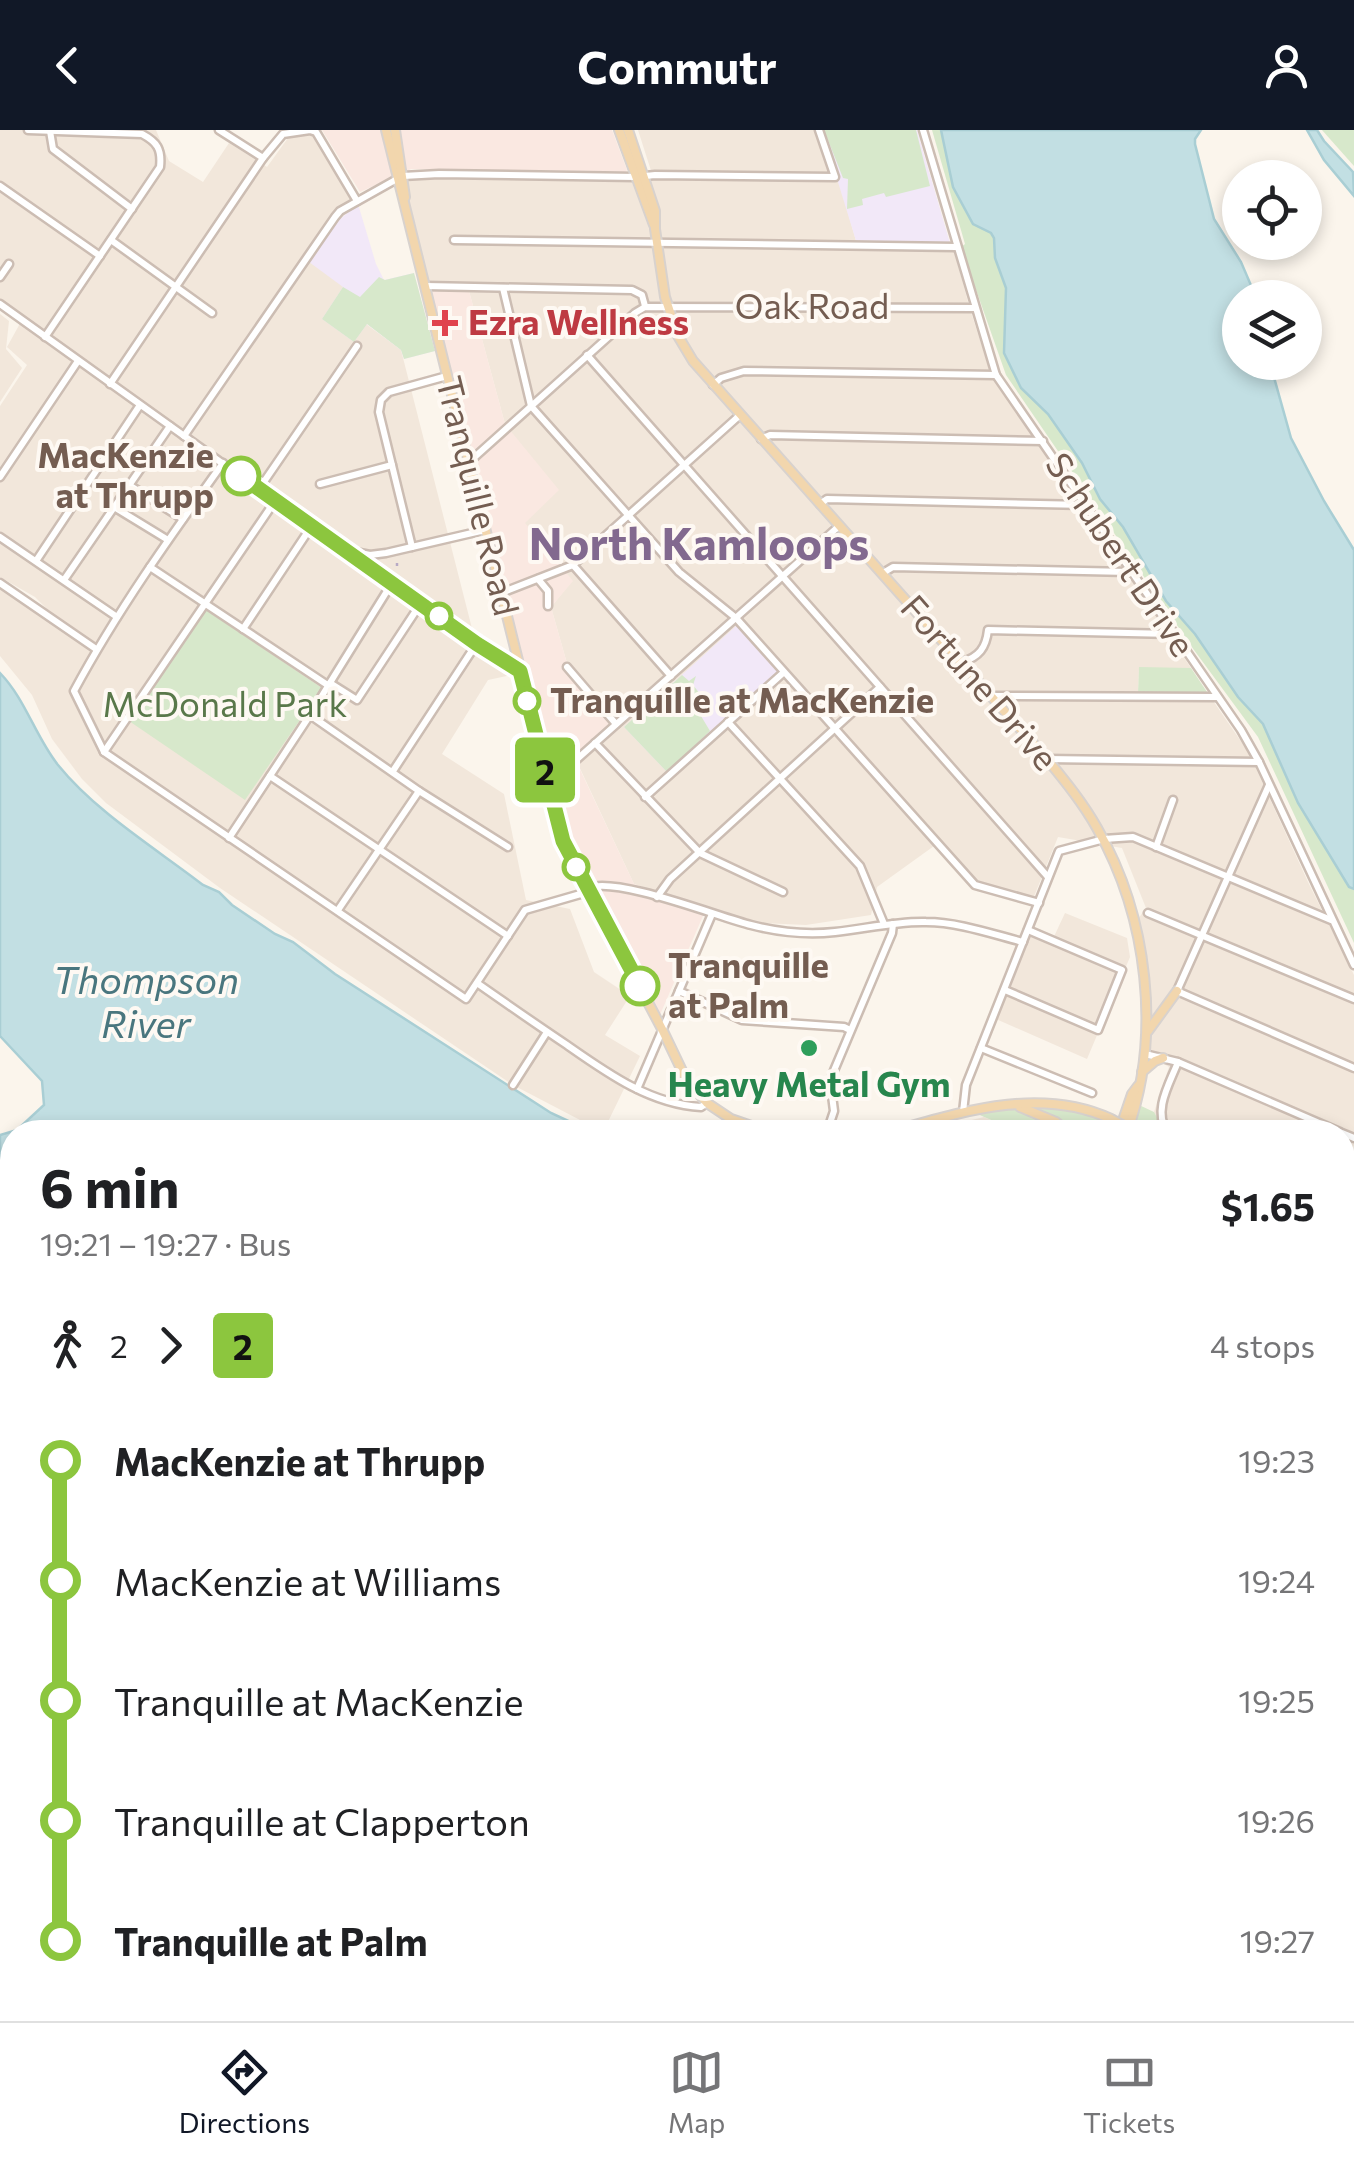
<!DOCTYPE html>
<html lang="en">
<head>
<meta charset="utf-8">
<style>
	body { margin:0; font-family:Commissioner,sans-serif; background:#f6f6f6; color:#202124; height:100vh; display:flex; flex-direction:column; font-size:38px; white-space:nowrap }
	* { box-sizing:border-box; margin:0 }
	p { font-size:32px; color:#757577 }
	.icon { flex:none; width:55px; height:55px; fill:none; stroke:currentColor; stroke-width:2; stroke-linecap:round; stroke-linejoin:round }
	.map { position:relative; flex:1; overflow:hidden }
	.details { position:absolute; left:0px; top:990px; width:1355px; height:902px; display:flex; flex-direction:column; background:#fff; border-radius:40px 40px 0 0; box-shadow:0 5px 15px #0003 }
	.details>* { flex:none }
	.badge { padding:0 20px; border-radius:8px; font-size:35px; line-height:65px }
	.buttons { position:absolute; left:1222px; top:30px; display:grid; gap:20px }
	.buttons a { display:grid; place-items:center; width:100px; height:100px; border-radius:50%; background:#fff; box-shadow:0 5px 15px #0003; font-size:50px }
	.map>.badge { position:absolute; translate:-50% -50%; box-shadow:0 0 0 5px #fff }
	.legs { display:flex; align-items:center; gap:15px; height:110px; padding:0 40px; font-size:32px }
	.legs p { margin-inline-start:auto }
	.headline { display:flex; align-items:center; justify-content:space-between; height:170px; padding:0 40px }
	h1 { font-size:55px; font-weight:700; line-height:75px }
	ul { padding:0 40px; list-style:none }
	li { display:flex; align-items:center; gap:35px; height:120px; font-size:38px }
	li i { display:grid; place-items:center; width:15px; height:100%; margin:0 12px; background:currentColor }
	li i::after { content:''; width:25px; height:25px; margin:-12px; border:8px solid; border-radius:50%; background:#fff }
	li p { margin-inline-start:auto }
	li:first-child i { background:linear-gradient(#0000 50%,currentColor 0) }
	li:last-child i { background:linear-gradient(currentColor 50%,#0000 0) }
	header { display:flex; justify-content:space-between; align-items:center; height:130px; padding:0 40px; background:#111827; color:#fff; font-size:45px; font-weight:700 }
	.menu { display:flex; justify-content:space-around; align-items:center; height:140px; border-top:2px solid #e0e0e0; background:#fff; font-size:28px; color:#757577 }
	.menu a { display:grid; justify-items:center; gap:5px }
	.menu .selected { color:#111827 }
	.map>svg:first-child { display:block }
</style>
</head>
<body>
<header><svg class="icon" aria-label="back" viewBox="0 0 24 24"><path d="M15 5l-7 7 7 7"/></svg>Commutr<svg class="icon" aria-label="person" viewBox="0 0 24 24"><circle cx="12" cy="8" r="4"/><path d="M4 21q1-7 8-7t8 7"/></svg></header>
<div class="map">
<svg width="1354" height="1891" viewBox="0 0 1354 1891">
	<rect width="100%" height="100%" fill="#fbf5ec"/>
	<g fill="#f2e7db" fill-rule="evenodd">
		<path d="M 0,0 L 156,0 L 169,31 L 203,52 L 229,13 L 267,37 L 288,8 L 315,4 L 355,75 L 339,90 L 343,157 L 366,194 L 401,220 L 477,518 L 509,539 L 511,545 L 488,550 L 442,624 L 504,664 L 526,770 L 570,779 L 594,842 L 630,866 L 605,905 L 640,926 L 603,1002 L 513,955 L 220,758 L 106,673 L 82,649 L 52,609 L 32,565 L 0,526 L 0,459 L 45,489 L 50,482 L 35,467 L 0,447 L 0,276 L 27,235 L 7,217 L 23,188 L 0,174 ZM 206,480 L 233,499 L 129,591 Z"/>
		<polygon points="638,0 824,0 859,121 954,121 970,179 992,248 1035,307 1191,538 1139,538 1138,562 1207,562 1249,623 1308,752 1354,845 1354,1015 1343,1039 1342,1002 1164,1002 1154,982 1169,937 1149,925 1148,857 1138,789 1146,778 1122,718 1058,707 1033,769 979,752 934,716 877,757 871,785 806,795 760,793 706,779 634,754 576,630 616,594 566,530 551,477 572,451 524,393 512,304 505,294 469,161 431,161 426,156 400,47 654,50"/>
		<polygon points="0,184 9,191 6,219 22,238 0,272"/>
		<polygon points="1065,783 1127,808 1130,827 1087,929 996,889 1028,805 1051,813"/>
		<polygon points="984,987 1018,1002 922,1002"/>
		<polygon points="0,1457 12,1473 12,1589 0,1588"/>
		<polygon points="1343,1701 1354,1705 1354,1891 792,1891 792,1880 1342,1880"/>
		<polygon points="419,1880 494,1880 491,1891 428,1891"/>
		<polygon points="539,1880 735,1880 731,1891 539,1891"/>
	</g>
	<g fill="#fae8e1">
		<polygon points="322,0 612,0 627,40 624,44 411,39 360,62"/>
		<polygon points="426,156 429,156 431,161 469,161 505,294 559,360 525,393 573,451 551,477 566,530 616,594 576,631 634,754 706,779 659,887 563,711"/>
	</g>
	<g fill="#f2e8f8">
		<polygon points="822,0 917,0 950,113 857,114"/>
		<polygon points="358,74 376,134 384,150 414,143 435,221 404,229 401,220 367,194 354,212 322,189 343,157 309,132 339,90"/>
		<polygon points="736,496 778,541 667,642 624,597"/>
	</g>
	<g fill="#d7e8cb">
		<polygon points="824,0 916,0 930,56 886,67 884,63 862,69 863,75 847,79 848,49 843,48"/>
		<polygon points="932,0 941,0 953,57 994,108 995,128 1006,158 1004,223 1021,258 1048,284 1082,333 1100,369 1123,397 1166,471 1195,504 1238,567 1263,594 1298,673 1349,756 1354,759 1354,813 1258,607 1194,520 1006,245 961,117 965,114"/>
		<polygon points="1322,0 1354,0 1354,36"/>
		<polygon points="414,143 435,221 404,229 401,220 367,194 354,212 322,189 343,157 360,167 379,147 385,150"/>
		<polygon points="206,480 322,558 245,670 129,591"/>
		<polygon points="1139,537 1191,538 1207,562 1138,563"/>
		<polygon points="682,545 689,551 696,546 693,555 700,564 692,571 710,601 667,642 624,597"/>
		<polygon points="1139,975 1154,982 1165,1002 1137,1002 1132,998"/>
		<polygon points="1012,977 1050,992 1065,1002 1019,1002 975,983"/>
		<path d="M 1028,977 C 1061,978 1088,982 1118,996 L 1115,1002 L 1072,1002 Z"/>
		<polygon points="1354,1037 1354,1183 1343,1206 1347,1143 1343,1141 1343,1060"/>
		<polygon points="1354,1554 1354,1612 1342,1608 1343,1561"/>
		<polygon points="494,1880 555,1880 546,1891 491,1891"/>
		<polygon points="748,1880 813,1880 813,1883 845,1884 845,1889 848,1891 812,1891 811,1884 800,1884 799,1891 745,1891"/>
		<polygon points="1156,1880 1189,1880 1199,1891 1159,1891"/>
		<polygon points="1204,1880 1282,1880 1279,1891 1215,1891"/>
	</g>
	<g fill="#c2dfe3" stroke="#a9ced4" stroke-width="2.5">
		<polygon points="941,0 1201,0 1195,9 1195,14 1214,89 1241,132 1256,167 1240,168 1240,232 1270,233 1291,308 1324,371 1354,420 1354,759 1349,757 1298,673 1263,594 1238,567 1195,504 1166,471 1123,397 1100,369 1082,333 1048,284 1021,258 1004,223 1006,158 995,128 994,108 991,103 973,94 953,57"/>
		<polygon points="1307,0 1317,0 1324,11 1353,42 1354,66 1324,30"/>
		<path d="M 0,543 C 26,570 35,606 58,635 C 96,682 155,718 203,755 L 219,762 L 232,775 L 275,804 L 293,812 L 335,844 L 551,983 L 592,1002 L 12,1002 L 12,1115 L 0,1113 L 0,1005 L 17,1000 L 44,975 L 42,951 L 0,906 Z"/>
		<polygon points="1354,1183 1354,1554 1343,1561 1342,1206"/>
	</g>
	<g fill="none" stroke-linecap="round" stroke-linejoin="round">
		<polyline stroke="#a9ced4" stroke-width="2.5" points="526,1880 532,1891"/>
		<defs>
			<g id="minor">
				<path d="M 28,0 L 142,4 C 157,12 162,19 160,37 L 45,207"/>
				<polyline points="219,0 263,28"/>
				<polyline points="923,0 996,245 1241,600 1259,632 1354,835"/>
				<polyline points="50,1 53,19 132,79"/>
				<polyline points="403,46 439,44 636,47 655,45 835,47 819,0"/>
				<polyline points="0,56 100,126"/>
				<polyline points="111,110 212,183"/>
				<polyline points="454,110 956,117"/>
				<polyline points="0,147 9,134"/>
				<polyline points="426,156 632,160 642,165 645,176"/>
				<polyline points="503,158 531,276 679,442 736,488 975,755 1039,773"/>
				<polyline points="0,174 311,397 520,541"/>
				<polyline points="587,225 1048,747"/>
				<polyline points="110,254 263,28 283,4 310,0 316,2 357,71"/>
				<polyline points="713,255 721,248 744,241 996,245"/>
				<polyline points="184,306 335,87 340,81 397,49"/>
				<polyline points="761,309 770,305 1043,311"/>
				<path d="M 223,333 C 170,407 117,481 74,561 L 104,622 L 466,869 L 525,780 L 591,761"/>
				<polyline points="468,333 635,183 645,177 975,178"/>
				<polyline points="0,347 78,231"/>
				<polyline points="320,354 392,335"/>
				<polyline points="129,355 183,389"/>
				<polyline points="259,359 357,216"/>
				<polyline points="820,374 827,369 1086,375"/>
				<polyline points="114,377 168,410"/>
				<polyline points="0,407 117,487"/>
				<polyline points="412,417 379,282 381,270 389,262 447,246"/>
				<polyline points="350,421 370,425 386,423 485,400"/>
				<polyline points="36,431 140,275"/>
				<polyline points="573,435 671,546"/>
				<polyline points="150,437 329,556"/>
				<polyline points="883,443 893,437 1129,442"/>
				<polyline points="538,449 548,461 548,476"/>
				<polyline points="64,450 170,296"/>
				<polyline points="0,453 96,519"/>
				<polyline points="501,463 573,435 740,285"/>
				<polyline points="243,499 311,397"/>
				<path d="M 962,532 C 979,527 986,518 988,500 L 1173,504"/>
				<polyline points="567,537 616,594"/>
				<polyline points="330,553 357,570 421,473"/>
				<polyline points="991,566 1217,567"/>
				<polyline points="310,585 419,661 508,717"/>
				<polyline points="728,592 860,736 884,794"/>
				<polyline points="595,613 700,723 783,762"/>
				<polyline points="104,622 275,371"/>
				<polyline points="1047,629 1259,632"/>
				<polyline points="393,641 477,513"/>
				<polyline points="270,646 508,806"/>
				<polyline points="547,651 557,647 839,396"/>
				<polyline points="1269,655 1177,861 1354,938"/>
				<polyline points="645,667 783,543"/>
				<polyline points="229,708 310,585 392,453"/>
				<polyline points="1156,717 1173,670"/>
				<path d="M 589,758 C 615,746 719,787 751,795 C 778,802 807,805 835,802 C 865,799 895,791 926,792 C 958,792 992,804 1023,812"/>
				<polyline points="657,767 670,749 880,557"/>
				<polyline points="338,780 419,661"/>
				<polyline points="1148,783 1354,869"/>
				<path d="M 477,853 C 507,874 537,895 567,915 C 607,943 650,974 701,977 L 707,973"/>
				<polyline points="1005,860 1098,900 1122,840 1028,800"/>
				<polyline points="679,861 742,890 844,897 850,900"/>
				<polyline points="981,918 1092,963"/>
				<polyline points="1145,924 1178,932 1340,1002"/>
				<polyline points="513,955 547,902"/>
				<polyline points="637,959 712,784"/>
				<polyline points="963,982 966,955 1059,721 1104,709 1133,707 1331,790"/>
				<polyline points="827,1002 834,981 830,950 892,803 893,794"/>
				<polyline points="943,1002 943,988"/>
				<path d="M 1167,1002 C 1153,980 1169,955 1178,932"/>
				<polyline points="1174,1002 1184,1002"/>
				<polyline points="1342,1003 1354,1008"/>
				<polyline points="1342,1055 1354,1032"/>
				<polyline points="0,1198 12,1202"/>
				<polyline points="0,1437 12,1447"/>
				<polyline points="0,1498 12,1509"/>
				<polyline points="0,1552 12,1554"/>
				<polyline points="1342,1733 1354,1737"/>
				<polyline points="0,1761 12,1767"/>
				<polyline points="1342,1774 1354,1778"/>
				<polyline points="1345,1814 1354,1787"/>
				<polyline points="1342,1821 1354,1824"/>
				<polyline points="1342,1869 1354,1873"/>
				<polyline points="895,1880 913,1891"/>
				<polyline points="1197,1880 1208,1891"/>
				<polyline points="739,1891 742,1880"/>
				<polyline points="870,1891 876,1880"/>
				<polyline points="948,1891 950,1887 962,1883 1106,1885 1120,1891"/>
				<polyline points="1131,1891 1134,1886 1132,1880"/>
			</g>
			<g id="major">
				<polyline points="386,0 563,711 662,899 685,947 707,973 731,989 769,1002"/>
				<polyline points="395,0 405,67"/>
				<polyline points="619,0 654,95"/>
				<path d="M 628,0 L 655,81 L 655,99 L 665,167 L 678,206 L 693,231 L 1047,629 C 1065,651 1083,673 1097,698 C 1148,787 1162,906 1127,1002"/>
				<polyline points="1148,901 1177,861"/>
				<polyline points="1142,942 1155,931 1163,928"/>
				<polyline points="1020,977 1056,992 1068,1002"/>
				<path d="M 890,1002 C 961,982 1040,956 1111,989"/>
				<polyline points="1119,1002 1132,964 1138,956"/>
				<polyline points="0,1307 12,1308"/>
				<polyline points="0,1315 12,1317"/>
				<polyline points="0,1394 12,1404"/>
				<polyline points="0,1408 12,1418"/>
				<polyline points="1342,1657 1354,1661"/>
				<polyline points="1342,1667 1354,1677"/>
				<polyline points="381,1880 392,1891"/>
				<polyline points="397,1880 406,1891"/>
			</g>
		</defs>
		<use href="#minor" stroke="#ccbdb3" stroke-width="11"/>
		<use href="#major" stroke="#d8d2ce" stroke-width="12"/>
		<use href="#minor" stroke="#fff" stroke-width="6"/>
		<use href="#major" stroke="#f2d6ad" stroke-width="8"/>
		<g stroke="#b8aac5" stroke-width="2.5" stroke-dasharray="15 10" stroke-linecap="butt">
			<polyline points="397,436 397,433"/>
			<polyline points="0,1148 12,1150"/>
			<polyline points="0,1166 12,1165"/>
			<polyline points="1342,1619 1354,1623"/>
		</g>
		<defs>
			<polyline id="major-bridge" points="1111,989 1135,1002"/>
		</defs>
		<use href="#major-bridge" stroke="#d8d2ce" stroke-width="12" stroke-linecap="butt"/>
		<use href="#major-bridge" stroke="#f2d6ad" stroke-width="8"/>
	</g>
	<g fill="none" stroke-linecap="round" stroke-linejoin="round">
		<defs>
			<polyline id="line-1" points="241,346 477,514 520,541 563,711 640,856"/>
		</defs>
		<use href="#line-1" stroke="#fff" stroke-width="22"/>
		<use href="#line-1" stroke="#8cc63e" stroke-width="15"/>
	</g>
	<path fill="#e0444e" stroke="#fef9f3" stroke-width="4" d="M440 178h10v10h10v10h-10v10h-10v-10h-10v-10h10z"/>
	<g fill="#fff" stroke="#8cc63e" stroke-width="5">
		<circle cx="241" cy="346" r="18"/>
		<circle cx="439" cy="486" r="12"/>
		<circle cx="527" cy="571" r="12"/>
		<circle cx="576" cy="737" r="12"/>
		<circle cx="640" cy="856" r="18"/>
	</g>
	<circle fill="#2e9e5b" stroke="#fef9f3" stroke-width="4" cx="809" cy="918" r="10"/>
	<g text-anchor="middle" stroke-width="8" stroke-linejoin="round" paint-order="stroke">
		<g font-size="35" fill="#745d51" stroke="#fef9f3">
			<text x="812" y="189">Oak Road</text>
			<text transform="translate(477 366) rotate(76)" y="12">Tranquille Road</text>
			<text transform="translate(1120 425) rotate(56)" y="12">Schubert Drive</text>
			<text transform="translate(979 553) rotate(49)" y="12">Fortune Drive</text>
		</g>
		<g font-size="35" font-weight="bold" fill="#be3a42" stroke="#fef9f3" text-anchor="start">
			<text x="468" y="205">Ezra Wellness</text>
		</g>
		<g font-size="35" font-weight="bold" fill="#745d51" stroke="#fef9f3" text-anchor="start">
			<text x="214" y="338" text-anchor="end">MacKenzie<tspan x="214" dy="40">at Thrupp</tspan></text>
			<text x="550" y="583">Tranquille at MacKenzie</text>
			<text x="668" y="848">Tranquille<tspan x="668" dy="40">at Palm</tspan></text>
		</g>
		<g font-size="35" fill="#59784a" stroke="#fef9f3">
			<text x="225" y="587">McDonald Park</text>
		</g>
		<g font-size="35" font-weight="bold" fill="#27864d" stroke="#fef9f3">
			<text x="809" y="967">Heavy Metal Gym</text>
		</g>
		<g font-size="38" font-style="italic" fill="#49767e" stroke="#fef9f3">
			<text x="146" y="864">Thompson<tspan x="146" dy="44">River</tspan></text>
		</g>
		<g font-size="45" font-weight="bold" fill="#82698f" stroke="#fef9f3">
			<text x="699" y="430">North Kamloops</text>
		</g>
	</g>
</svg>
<div class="buttons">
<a><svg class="icon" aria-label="locate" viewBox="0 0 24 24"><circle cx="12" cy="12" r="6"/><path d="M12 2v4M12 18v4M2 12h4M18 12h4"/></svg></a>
<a><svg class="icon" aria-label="layers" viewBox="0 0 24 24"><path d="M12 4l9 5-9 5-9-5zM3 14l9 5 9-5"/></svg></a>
</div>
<b class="badge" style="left:545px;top:640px;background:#8cc63e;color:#111">2</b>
<section class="details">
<div class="headline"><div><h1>6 min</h1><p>19:21 – 19:27 · Bus</p></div><b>$1.65</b></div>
<div class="legs"><svg class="icon" aria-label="walk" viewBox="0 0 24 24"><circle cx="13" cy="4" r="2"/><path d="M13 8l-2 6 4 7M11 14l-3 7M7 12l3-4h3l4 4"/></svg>2<svg class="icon" aria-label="forward" viewBox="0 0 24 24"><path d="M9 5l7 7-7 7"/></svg><b class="badge" style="background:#8cc63e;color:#111">2</b><p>4 stops</p></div>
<ul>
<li><i style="color:#8cc63e"></i><b>MacKenzie at Thrupp</b><p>19:23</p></li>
<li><i style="color:#8cc63e"></i><span>MacKenzie at Williams</span><p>19:24</p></li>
<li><i style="color:#8cc63e"></i><span>Tranquille at MacKenzie</span><p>19:25</p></li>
<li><i style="color:#8cc63e"></i><span>Tranquille at Clapperton</span><p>19:26</p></li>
<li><i style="color:#8cc63e"></i><b>Tranquille at Palm</b><p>19:27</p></li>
</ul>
</section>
</div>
<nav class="menu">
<a class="selected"><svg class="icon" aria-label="directions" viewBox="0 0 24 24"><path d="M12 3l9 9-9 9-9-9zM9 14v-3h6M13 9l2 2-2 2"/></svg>Directions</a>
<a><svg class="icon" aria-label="map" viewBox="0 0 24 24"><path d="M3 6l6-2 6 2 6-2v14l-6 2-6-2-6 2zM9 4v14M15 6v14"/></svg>Map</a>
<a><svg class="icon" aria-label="tickets" viewBox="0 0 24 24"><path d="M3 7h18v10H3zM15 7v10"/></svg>Tickets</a>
</nav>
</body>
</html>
